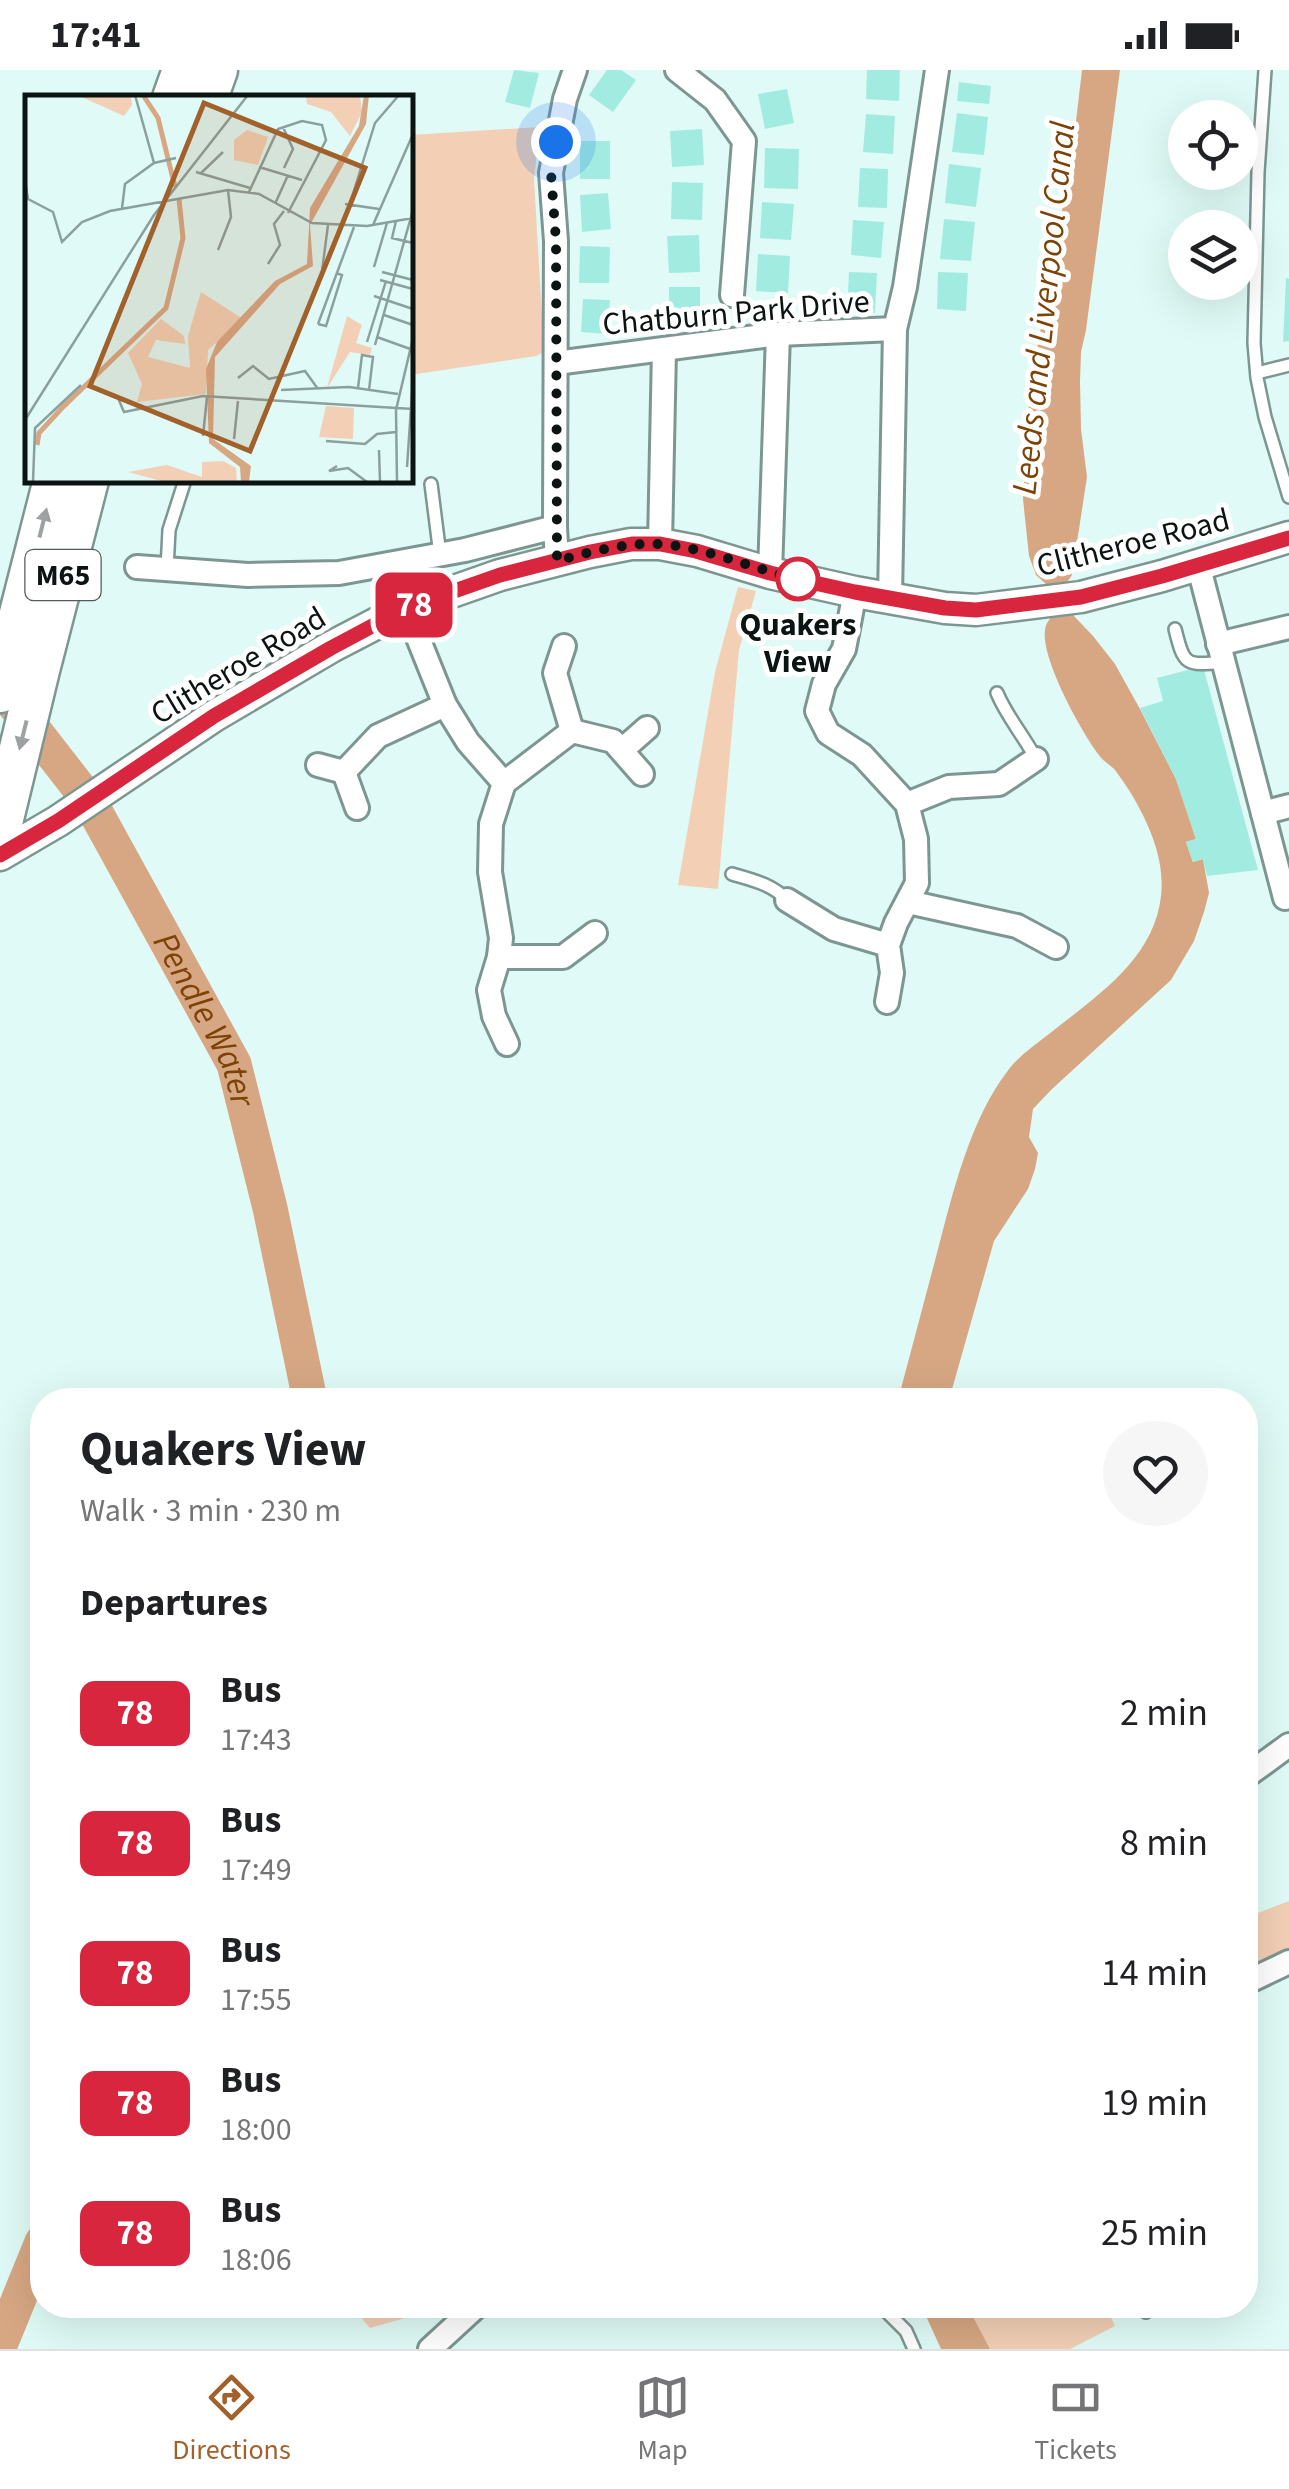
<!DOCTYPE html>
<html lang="en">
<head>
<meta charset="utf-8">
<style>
	body { margin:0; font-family:"Source Sans 3",sans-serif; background:#f6f6f6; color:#202124; height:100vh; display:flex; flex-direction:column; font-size:38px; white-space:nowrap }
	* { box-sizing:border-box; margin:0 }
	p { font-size:32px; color:#757577 }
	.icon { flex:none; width:55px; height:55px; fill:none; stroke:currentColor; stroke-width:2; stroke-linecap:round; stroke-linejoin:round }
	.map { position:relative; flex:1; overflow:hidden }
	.panel { position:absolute; left:30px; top:1318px; width:1228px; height:930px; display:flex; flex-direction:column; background:#fff; border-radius:40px; box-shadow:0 10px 40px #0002 }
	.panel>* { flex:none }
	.badge { padding:0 20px; border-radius:15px; font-size:35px; line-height:65px }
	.controls { position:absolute; left:1168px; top:30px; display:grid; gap:20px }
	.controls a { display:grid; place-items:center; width:90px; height:90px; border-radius:50%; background:#fff; box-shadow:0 10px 40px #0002; font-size:50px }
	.you { position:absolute; width:50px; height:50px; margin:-25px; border:8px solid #fff; border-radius:50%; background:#1a73e8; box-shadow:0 0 0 15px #1a73e833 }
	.map>.badge { position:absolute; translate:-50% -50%; box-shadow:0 0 0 5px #fff }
	h2 { padding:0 50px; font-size:38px; line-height:90px }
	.round { display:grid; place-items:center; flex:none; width:105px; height:105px; border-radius:52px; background:#f6f6f6 }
	.summary { display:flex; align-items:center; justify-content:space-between; height:170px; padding:0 50px }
	h1 { font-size:48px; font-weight:700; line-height:75px }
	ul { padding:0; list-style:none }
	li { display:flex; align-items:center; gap:30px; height:130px; padding:0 50px }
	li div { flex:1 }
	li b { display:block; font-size:38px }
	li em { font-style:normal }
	li .badge { min-width:110px; font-weight:700; text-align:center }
	.status { display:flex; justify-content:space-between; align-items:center; height:70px; padding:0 50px; background:#fff; direction:ltr }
	.status svg { height:28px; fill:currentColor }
	.tab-bar { display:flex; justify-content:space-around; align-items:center; height:140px; border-top:2px solid #e0e0e0; background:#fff; font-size:28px; color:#757577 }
	.tab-bar a { display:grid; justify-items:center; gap:5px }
	.tab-bar .active { color:#a2612b }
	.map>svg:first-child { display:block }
</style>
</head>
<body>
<div class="status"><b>17:41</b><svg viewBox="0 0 49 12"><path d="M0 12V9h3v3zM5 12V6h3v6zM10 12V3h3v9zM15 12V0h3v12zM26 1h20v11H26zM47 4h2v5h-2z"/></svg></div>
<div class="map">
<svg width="1289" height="2279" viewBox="0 0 1289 2279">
	<rect width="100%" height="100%" fill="#e0fbf7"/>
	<g fill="#f2cfb5">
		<polygon points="540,57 534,108 544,282 536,286 410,305 410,65"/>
		<polygon points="738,517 756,521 739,580 718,819 678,815 715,602"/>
		<polygon points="1289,1831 1289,1885 1245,1903 1245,1848"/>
		<polygon points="350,2235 451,2235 370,2258"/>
		<polygon points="967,2235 1105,2235 1115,2256 1070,2279 990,2279"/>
	</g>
	<g fill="#d7a783">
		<path d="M 1082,0 L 1120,0 L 1086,260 L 1081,282 L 1080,311 L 1081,359 L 1087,407 L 1072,505 L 1066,514 L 1073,545 L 1093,566 L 1115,594 L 1140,639 L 1176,709 L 1196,769 L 1186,772 L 1193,792 L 1203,789 L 1209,823 L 1204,842 L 1194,871 L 1171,910 L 1051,1020 L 1033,1039 L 1029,1067 L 1038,1083 L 1035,1099 L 1028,1119 L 994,1171 L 949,1330 L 898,1330 C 911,1281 924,1232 937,1183 C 953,1122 970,1049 1009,999 C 1020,985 1035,975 1049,964 C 1095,927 1154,890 1161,826 C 1165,790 1150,756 1132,725 C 1127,717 1121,708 1115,700 C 1110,694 1103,692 1099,685 C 1081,661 1041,589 1045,560 C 1046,554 1047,553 1051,547 L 1047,515 L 1036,505 L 1029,486 L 1023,429 L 1030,319 L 1072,85 Z"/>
		<polygon points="921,2235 967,2235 990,2279 941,2279"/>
	</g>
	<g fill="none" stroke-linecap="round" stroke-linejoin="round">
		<g stroke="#d7a783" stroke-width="35">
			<path id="s1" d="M 13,633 L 90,732 L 234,994 L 270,1138 L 310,1330"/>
			<polyline points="0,2275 42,2172"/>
		</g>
	</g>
	<g fill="#a2ebe1">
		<polygon points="514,0 539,3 530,38 505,32"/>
		<polygon points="607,0 621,0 636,10 613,42 589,25"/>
		<polygon points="867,0 900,0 899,31 866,29"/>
		<polygon points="959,12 991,16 989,34 957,31"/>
		<polygon points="787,19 794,53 765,59 758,24"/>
		<polygon points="957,43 988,47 984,85 952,82"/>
		<polygon points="866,44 895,46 893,84 863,82"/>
		<polygon points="702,59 704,95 672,97 670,61"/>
		<rect x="580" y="71" width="30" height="38"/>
		<polygon points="765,78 799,79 798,119 764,118"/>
		<polygon points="949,94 981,98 976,137 945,133"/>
		<polygon points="860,98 888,99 887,138 858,137"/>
		<polygon points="672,112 703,113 702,150 671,149"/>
		<polygon points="608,123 611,159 582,162 580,125"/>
		<polygon points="762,132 794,134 791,170 760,168"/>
		<polygon points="944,149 975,152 971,191 940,189"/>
		<polygon points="853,150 884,152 881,188 851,185"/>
		<polygon points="699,165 700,202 669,203 667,166"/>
		<polygon points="580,176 610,177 609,213 579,213"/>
		<polygon points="758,184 790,186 788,223 756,221"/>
		<polygon points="849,202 877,203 875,243 847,242"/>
		<polygon points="938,202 968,203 966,241 937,239"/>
		<polygon points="1286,208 1289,209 1289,271 1283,272"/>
		<polygon points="669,217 700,217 700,259 669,260"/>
		<polygon points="583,229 610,230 608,264 581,262"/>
		<polygon points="1203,596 1258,800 1207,806 1203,789 1193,792 1186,772 1196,769 1176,709 1140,638 1163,631 1157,608"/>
	</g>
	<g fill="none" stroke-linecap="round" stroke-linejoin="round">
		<defs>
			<g id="service">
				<polyline points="1265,0 1258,102 1254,273 1257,308 1265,347 1289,427"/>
				<polyline points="1257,303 1289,295"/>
				<polyline points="431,414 440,485"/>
				<polyline points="167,499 169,460 185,410"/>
				<path d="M 1175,559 C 1184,595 1185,596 1223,592"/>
				<path d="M 997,623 C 1007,647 1024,666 1036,689"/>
				<path d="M 732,804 C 752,810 772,814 787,830"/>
				<polyline points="880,2235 906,2261 914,2279"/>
				<polyline points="1141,2235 1146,2242"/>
			</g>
			<g id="minor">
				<polyline points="677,0 715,30 744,71 732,225"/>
				<polyline points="556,293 778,264 895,259"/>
				<polyline points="660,474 664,279"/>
				<polyline points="557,491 555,457 556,171 551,103 565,29 575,0"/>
				<polyline points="1198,494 1285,828"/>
				<polyline points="137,497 248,505 339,503 465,480 555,457"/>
				<polyline points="770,503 778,264"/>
				<polyline points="855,522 844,579 824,614 817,641 828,663 862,685 907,734 916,769 917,813 896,853 888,875 892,903 887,932"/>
				<polyline points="890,528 895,259 905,217 937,0"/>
				<polyline points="406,538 445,635 468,672 504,713 491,754 490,802 501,868 499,887 489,920 494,946 507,974"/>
				<polyline points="1218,574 1289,557"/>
				<polyline points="564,576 555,603 572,661"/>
				<polyline points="622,680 647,658"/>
				<polyline points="318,695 344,702 378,666 445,635"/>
				<polyline points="344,702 357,738"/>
				<polyline points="504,713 572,661 613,671 642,704"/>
				<polyline points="907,734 949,717 999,714 1036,689"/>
				<polyline points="1263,743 1289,736"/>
				<polyline points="787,830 834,859 888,875"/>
				<polyline points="908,832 1017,856 1056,877"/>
				<polyline points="499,887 563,887 595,863"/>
				<polyline points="1245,1707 1289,1675"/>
				<polyline points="1245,1913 1289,1892"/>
				<polyline points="430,2279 478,2235"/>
			</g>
			<polyline id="secondary" points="0,785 58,751 214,646 331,577 406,538 500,505 590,482 631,474 660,474 697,481 770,503 855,522 945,538 976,540 1081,527 1162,506 1289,467"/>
			<g id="motorway">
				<polyline points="173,28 183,0"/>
				<polyline points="207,28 217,0"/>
				<polyline points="0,622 54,410"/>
				<polyline points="0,761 39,600 88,410"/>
			</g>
		</defs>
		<use href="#service" stroke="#7d9692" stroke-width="16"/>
		<use href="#minor" stroke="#7d9692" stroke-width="28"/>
		<use href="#secondary" stroke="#7d9692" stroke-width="35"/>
		<use href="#motorway" stroke="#7d9692" stroke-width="45"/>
		<use href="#service" stroke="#fff" stroke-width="11"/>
		<use href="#minor" stroke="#fff" stroke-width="22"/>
		<use href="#secondary" stroke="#fff" stroke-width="30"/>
		<use href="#motorway" stroke="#fff" stroke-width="40"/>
	</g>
	<defs><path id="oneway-solid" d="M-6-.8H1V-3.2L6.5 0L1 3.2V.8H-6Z" transform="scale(2.5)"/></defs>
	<g fill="#9da1a1">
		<use href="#oneway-solid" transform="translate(43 453) rotate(-76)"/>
		<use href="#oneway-solid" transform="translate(23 665) rotate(104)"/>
	</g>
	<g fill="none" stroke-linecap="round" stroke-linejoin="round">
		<defs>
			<polyline id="line" points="0,785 58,751 214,646 331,578 406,538 500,505 590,482 632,474 660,474 696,481 770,503 855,522 945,538 976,540 1081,527 1162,506 1289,468"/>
		</defs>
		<use href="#line" stroke="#fff" stroke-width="22"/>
		<use href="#line" stroke="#d7263d" stroke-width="15"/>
		<path stroke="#0b1413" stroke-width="10" stroke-dasharray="0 18" d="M 556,72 L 551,103 L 556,171 L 557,491 C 589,482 623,473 657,474 C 704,476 755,500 802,510 L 798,509"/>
	</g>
	<circle fill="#fff" stroke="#d7263d" stroke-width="5" cx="798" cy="509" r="20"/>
	<g text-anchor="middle" stroke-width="10" stroke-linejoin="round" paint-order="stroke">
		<rect fill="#fff" stroke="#545a5a" stroke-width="2.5" x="25.5" y="480" width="75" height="50" rx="8"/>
		<g font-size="30" font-weight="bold" fill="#0b1413">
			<text x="63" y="515">M65</text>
		</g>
		<g font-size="32" fill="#0b1413" stroke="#fff">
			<text transform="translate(736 242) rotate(-5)" y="11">Chatburn Park Drive</text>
			<text transform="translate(1133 472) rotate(-14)" y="11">Clitheroe Road</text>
			<text transform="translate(238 595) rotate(-31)" y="11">Clitheroe Road</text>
		</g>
		<g font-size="32" font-weight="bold" fill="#0b1413" stroke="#fff">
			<text x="798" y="565">Quakers<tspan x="798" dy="37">View</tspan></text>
		</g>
		<g font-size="35" font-style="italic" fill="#7d4204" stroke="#fff">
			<text transform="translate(1043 238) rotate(-84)" y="12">Leeds and Liverpool Canal</text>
			<text dy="12" stroke="none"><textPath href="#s1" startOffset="372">Pendle Water</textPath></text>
		</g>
	</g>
	<g transform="translate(25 25)">
		<rect width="388" height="388" fill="#e0fbf7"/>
		<path d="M 52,0 L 106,0 L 107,10 L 99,21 ZM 281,0 L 335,0 L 337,17 L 325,41 L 306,17 L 282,9 ZM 222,35 L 243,42 L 233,70 L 209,65 L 209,45 ZM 176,197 L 218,224 L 183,255 L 181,299 L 112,307 L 117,289 L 103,258 L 136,224 L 159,241 L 160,249 L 131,245 L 123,262 L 165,273 L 163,241 ZM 322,221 L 337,230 L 331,248 L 347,253 L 345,260 L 325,257 L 302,293 ZM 301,311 L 329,313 L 328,344 L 294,342 ZM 198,366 L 211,373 L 212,387 L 140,387 L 103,377 L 142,370 L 177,382 L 177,367 Z" fill="#f2cfb5"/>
		<path d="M 339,0 L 344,0 L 341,29 L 285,130 L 288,171 L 255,189 L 190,262 L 188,344 L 226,371 L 224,387 L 216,387 L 215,372 L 184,348 L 181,274 L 192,247 L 250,186 L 282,169 L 285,113 L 334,31 Z" fill="#d7a783"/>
		<path fill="none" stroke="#d7a783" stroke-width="5" d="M 118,0 L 133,23 L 150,92M 12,350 L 14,338 L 37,313 L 141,213 L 158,143 L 154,104"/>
		<path fill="none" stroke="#8b9f9c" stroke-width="2.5" d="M 110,0 L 129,68M 258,32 L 268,54 L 259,73M 234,72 L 277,85M 171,77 L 225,93M 175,79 L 198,57M 0,85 L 3,104 L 28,117 L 37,147 L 57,127 L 85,116 L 203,95 L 234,99 L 287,128 L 342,131 L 388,123M 224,97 L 253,34 L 277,26 L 297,30 L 301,45 L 263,118M 250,109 L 263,80M 320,109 L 354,114M 97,113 L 100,89 L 129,68 L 151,63M 371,126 L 367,143 L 388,148M 348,130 L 388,39M 318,131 L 350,28 L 374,0M 193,155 L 206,122 L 203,95M 243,169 L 255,150 L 249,129 L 259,116M 349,172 L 362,128M 297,176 L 303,130M 357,177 L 388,185M 355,185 L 388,194M 349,201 L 388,214M 359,220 L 388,230M 293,229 L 329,132M 293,229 L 301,231 L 317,180 L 311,178M 352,242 L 388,255M 342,247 L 361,186M 350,250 L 388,115M 213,283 L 228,271 L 244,284 L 280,276 L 293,294M 333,293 L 337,260 L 348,262 L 344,295M 256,295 L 324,292 L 373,299M 93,303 L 99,317 L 178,301 L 388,314M 0,325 L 129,120 L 223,0M 178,341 L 182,302M 209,344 L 213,306M 301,346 L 340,349 L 352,339 L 371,337M 354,355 L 355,387M 312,371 L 304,376 L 323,373 L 342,387M 382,372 L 388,283M 8,387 L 10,333 L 56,290M 372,387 L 371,315 L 388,243"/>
		<path fill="#a2612b" fill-opacity="0.15" stroke="#a2612b" stroke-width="5" d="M 179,8 L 340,73 L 225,356 L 65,291 Z"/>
		<rect width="388" height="388" fill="none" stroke="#0b1413" stroke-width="5"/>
	</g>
</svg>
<div class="controls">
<a><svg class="icon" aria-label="locate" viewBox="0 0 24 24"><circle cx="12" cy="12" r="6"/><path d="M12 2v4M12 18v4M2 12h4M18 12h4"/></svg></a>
<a><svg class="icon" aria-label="layers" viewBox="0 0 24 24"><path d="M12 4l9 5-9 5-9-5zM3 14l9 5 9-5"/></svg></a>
</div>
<div class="you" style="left:556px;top:72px"></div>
<b class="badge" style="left:414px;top:535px;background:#d7263d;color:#fff">78</b>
<section class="panel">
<div class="summary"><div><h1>Quakers View</h1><p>Walk · 3 min · 230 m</p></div><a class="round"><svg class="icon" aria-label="heart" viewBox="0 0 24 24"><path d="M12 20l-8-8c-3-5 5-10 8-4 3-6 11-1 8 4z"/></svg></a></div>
<h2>Departures</h2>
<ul>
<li><span class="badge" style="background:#d7263d;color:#fff">78</span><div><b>Bus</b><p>17:43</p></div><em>2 min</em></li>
<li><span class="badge" style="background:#d7263d;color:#fff">78</span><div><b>Bus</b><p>17:49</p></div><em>8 min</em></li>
<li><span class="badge" style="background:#d7263d;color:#fff">78</span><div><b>Bus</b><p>17:55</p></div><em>14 min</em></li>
<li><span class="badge" style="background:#d7263d;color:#fff">78</span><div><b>Bus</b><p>18:00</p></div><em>19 min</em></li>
<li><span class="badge" style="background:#d7263d;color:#fff">78</span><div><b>Bus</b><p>18:06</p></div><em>25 min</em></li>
</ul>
</section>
</div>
<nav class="tab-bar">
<a class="active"><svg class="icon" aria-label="directions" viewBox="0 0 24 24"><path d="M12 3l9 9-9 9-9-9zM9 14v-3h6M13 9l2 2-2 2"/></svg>Directions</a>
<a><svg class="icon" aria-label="map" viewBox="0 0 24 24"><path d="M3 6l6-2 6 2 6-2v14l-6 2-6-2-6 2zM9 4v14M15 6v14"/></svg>Map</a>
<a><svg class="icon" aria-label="tickets" viewBox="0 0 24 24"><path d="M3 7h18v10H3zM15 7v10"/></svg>Tickets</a>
</nav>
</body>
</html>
